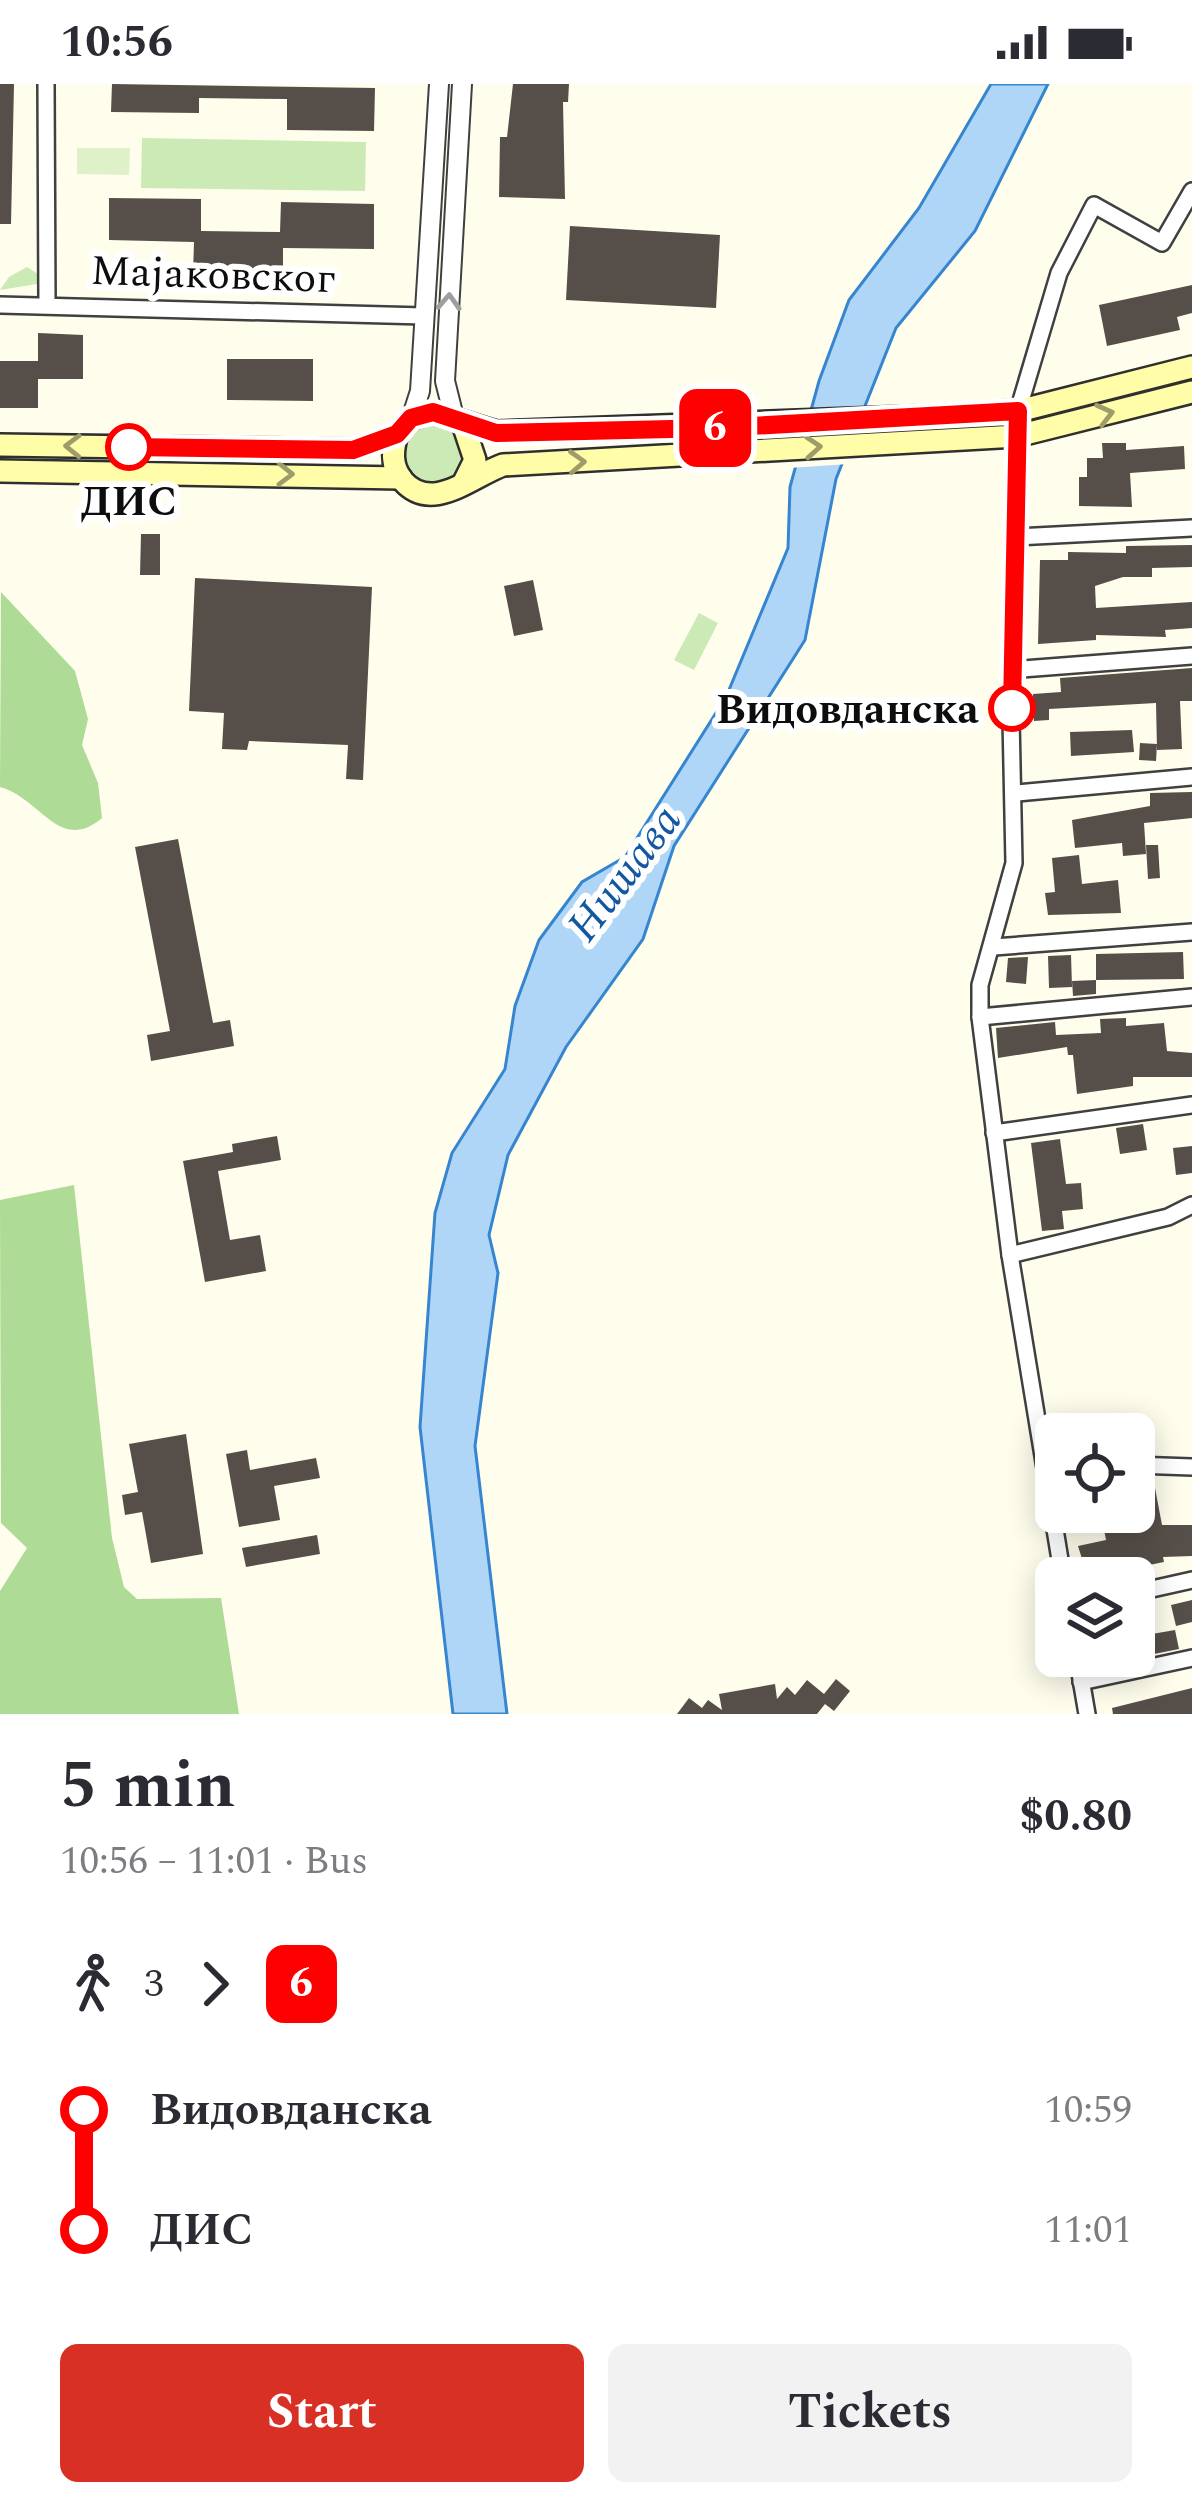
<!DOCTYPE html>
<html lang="en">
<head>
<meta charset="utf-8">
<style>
	body { margin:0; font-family:Spectral,serif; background:#f2f2f3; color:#2b2b33; height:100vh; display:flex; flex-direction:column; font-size:45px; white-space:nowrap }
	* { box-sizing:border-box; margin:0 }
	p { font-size:39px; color:#7c7c81 }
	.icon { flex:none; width:66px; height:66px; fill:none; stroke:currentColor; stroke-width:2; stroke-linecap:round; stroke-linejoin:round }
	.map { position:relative; height:1630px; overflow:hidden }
	.drawer { display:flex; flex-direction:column; background:#fff; flex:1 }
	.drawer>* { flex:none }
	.badge { padding:0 24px; border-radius:18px; font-size:42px; line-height:78px }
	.fabs { position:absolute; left:1035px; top:1329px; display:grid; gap:24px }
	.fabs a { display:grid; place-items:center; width:120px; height:120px; border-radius:18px; background:#fff; box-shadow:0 6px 30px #0003; font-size:60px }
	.map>.badge { position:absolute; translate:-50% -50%; box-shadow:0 0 0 6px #fff }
	.legs { display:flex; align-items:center; gap:18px; height:132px; padding:0 60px; font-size:39px }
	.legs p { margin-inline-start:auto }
	.headline { display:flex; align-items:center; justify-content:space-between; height:204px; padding:0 60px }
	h1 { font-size:66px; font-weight:700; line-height:90px }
	.action { display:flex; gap:24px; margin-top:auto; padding:24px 60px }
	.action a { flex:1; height:138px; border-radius:18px; background:#d93025; color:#fff; font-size:48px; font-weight:700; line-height:138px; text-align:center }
	.action a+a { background:#f2f2f3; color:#2b2b33 }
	ul { padding:0 60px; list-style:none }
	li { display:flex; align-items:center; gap:42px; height:120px; font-size:45px }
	li i { display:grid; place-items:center; width:18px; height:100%; margin:0 15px; background:currentColor }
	li i::after { content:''; width:30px; height:30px; margin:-15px; border:9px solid; border-radius:50%; background:#fff }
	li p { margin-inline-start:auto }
	li:first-child i { background:linear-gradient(#0000 50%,currentColor 0) }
	li:last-child i { background:linear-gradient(currentColor 50%,#0000 0) }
	.status { display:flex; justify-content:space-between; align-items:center; height:84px; padding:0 60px; background:#fff; direction:ltr }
	.status svg { height:33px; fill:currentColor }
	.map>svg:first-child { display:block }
</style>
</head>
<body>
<div class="status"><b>10:56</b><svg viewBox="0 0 49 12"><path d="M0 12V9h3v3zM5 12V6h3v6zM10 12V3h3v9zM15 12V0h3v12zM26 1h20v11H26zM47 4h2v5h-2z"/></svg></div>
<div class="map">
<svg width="1192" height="1630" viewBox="0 0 1192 1630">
	<rect width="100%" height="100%" fill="#fffdec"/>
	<g fill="#cceab6">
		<polygon points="142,54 366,58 365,107 141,104"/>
		<polygon points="27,183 38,190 37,200 0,206 9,193"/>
		<circle cx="434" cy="370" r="30"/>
		<polygon points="699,529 718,539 694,586 674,576"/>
	</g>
	<g fill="#aedb95">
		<path d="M 1,508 L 75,587 L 88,635 L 82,661 L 98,699 L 102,734 C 59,770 41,714 0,703 Z"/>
		<polygon points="74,1101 112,1454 124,1503 137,1515 221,1514 239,1630 0,1630 0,1507 27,1464 1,1439 0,1116"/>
	</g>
	<polygon fill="#dff1c8" points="77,64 130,64 129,91 77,90"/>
	<polygon fill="#b0d6f7" stroke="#3685d0" stroke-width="3" points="991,0 1048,0 975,147 896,244 836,395 805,556 674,762 643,855 566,963 508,1071 489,1151 498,1189 475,1362 507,1630 453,1630 420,1343 435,1129 452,1069 505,985 515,922 539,856 582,798 625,773 726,613 788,464 790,403 819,297 849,216 919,124"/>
	<polygon fill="#fffdec" points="872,326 849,380 789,384 804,330"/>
	<g fill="#564f49">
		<polygon points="0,0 14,0 11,140 0,140"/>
		<polygon points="112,0 375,4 374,47 287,46 287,15 199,14 199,29 111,28"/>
		<polygon points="513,0 569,0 568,18 563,18 565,115 499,113 500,53 507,53"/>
		<polygon points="109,114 201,115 201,147 280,148 281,118 374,120 374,165 283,164 283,191 193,190 194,158 109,156"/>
		<polygon points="570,142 720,151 716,224 566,216"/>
		<polygon points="1192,201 1192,229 1177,233 1180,246 1107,262 1099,221"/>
		<polygon points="38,249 83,251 83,295 38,295 38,324 0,324 0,277 38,277"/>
		<polygon points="227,275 313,275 313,317 227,316"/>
		<polygon points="1102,359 1126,359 1126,366 1184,362 1185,385 1130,389 1132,423 1079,422 1079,393 1087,393 1087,374 1103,374"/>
		<polygon points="141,450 160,450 160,491 140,491"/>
		<polygon points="1192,461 1192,483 1152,484 1152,493 1123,493 1095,502 1096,524 1192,518 1192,544 1165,546 1166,553 1096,551 1096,556 1038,560 1040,476 1068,476 1068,468 1126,469 1126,462"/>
		<polygon points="195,494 372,503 363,696 346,695 348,661 249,657 247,666 222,665 224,629 189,627"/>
		<polygon points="533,496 543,546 514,552 504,502"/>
		<polygon points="1192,584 1192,617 1180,617 1182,665 1157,666 1156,619 1049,625 1049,636 1034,637 1033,610 1061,608 1060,594"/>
		<polygon points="1132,646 1134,668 1071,672 1070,648"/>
		<polygon points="1140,659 1157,660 1156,677 1139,676"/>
		<polygon points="1192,708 1192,734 1144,739 1146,770 1123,772 1122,759 1075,764 1072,736 1150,722 1150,709"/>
		<polygon points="178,755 213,939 230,936 234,962 151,977 147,951 170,947 135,763"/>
		<polygon points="1146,761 1158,761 1160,794 1148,795"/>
		<polygon points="1079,771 1082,800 1118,796 1121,829 1048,831 1045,809 1055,808 1052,774"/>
		<polygon points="1183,868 1184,895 1096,896 1096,870"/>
		<polygon points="1071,871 1072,903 1049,904 1048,872"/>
		<polygon points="1028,873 1026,900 1006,898 1008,874"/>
		<polygon points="1096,896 1096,910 1073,912 1072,897"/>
		<polygon points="1126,934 1126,942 1164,939 1167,967 1192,969 1192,993 1133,993 1133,1002 1077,1010 1073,971 1068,971 1067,963 998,974 996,944 1055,938 1056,951 1101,949 1100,935"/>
		<polygon points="1143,1040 1147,1066 1120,1070 1116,1044"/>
		<polygon points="277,1052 281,1076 218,1087 230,1156 260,1151 266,1187 205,1198 183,1077 233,1068 232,1060"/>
		<polygon points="1060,1055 1066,1100 1081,1099 1083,1125 1062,1127 1064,1145 1042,1147 1031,1059"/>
		<polygon points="1192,1062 1192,1089 1176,1091 1173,1064"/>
		<polygon points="186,1350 203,1470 151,1479 142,1428 125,1431 122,1411 138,1408 129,1360"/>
		<polygon points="247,1366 250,1386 316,1374 320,1394 274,1402 280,1436 239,1443 226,1370"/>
		<polygon points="1155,1404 1162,1441 1192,1441 1192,1472 1163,1473 1164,1478 1110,1489 1111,1494 1088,1494 1078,1462 1106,1456 1102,1435 1077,1440 1075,1428 1134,1428 1134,1408"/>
		<polygon points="317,1451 320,1470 246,1483 242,1464"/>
		<polygon points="1192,1516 1192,1538 1176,1542 1171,1521"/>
		<polygon points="1175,1546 1179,1565 1139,1573 1137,1566 1154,1562 1152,1550"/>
		<polygon points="836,1595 850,1607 834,1627 825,1620 817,1630 677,1630 689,1614 702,1624 708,1616 722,1626 719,1610 775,1600 777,1615 787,1603 795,1611 807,1596 824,1610"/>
		<polygon points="1192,1604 1192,1630 1113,1630 1112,1624"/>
	</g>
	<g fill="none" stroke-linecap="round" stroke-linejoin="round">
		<defs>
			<g id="minor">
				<polyline points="46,0 47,221"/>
				<polyline points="0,221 424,232"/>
				<polyline points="1016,453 1192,444"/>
				<polyline points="1010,586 1192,572"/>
				<polyline points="1017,709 1192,693"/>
				<polyline points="994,863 1192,848"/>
				<polyline points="980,933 1192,913"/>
				<polyline points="994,1049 1192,1021"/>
				<polyline points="1010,1171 1168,1133 1192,1121"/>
				<polyline points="1134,1381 1192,1383"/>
				<polyline points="1063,1494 1010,1171 980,933 980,901 1014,779 1010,586 1018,327 1059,189 1094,121 1162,159 1192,107"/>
				<polyline points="1143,1507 1192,1496"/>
				<polyline points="1077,1572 1087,1630"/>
				<polyline points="1081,1598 1192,1574"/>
			</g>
			<g id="tertiary">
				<polyline points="454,333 445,297 462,0"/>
				<polyline points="411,335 420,307 439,0"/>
			</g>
			<g id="secondary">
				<polyline points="463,340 475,376 464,398"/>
				<path d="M 397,350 C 392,367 391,383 403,397 C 432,430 472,392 503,381 L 1017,352 L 1192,308"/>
				<polyline points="0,361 353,366 397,350 411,335 432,328 496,348 935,332 1018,327 1192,283"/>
				<polyline points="0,387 401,394"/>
			</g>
		</defs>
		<use href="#minor" stroke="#404040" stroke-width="20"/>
		<use href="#tertiary" stroke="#404040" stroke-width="22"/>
		<use href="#secondary" stroke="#2f2f2f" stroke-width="26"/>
		<use href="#minor" stroke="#fff" stroke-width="15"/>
		<use href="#tertiary" stroke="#fff" stroke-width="18"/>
		<use href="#secondary" stroke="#fffda7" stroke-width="21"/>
	</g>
	<defs><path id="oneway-chevron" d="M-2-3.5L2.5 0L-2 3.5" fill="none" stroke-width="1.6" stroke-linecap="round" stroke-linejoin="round" transform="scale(3)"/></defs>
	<use stroke="#9e9e9e" href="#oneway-chevron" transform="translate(449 218) rotate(-87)"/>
	<g stroke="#9e9d69">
		<use href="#oneway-chevron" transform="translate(1105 330) rotate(-14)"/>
		<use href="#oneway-chevron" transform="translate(73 362) rotate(-179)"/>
		<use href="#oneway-chevron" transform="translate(813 363) rotate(-4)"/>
		<use href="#oneway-chevron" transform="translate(577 378) rotate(-3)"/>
		<use href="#oneway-chevron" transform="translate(285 390) rotate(1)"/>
	</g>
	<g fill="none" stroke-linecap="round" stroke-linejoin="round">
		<defs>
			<polyline id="line-1" points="129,363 353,366 397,350 411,334 433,328 496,349 715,344 1018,327 1012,624"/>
		</defs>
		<use href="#line-1" stroke="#fff" stroke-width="27"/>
		<use href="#line-1" stroke="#f00" stroke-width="18"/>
	</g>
	<g fill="#fff" stroke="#f00" stroke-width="6">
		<circle cx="129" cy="363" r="21"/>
		<circle cx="1012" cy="624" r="21"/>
	</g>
	<g text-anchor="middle" stroke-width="12" stroke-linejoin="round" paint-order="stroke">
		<g font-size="42" fill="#0d0d0d" stroke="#fff">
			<text transform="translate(213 189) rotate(2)" y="15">Мајаковског</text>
		</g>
		<g font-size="42" font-weight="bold" fill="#0d0d0d" stroke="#fff">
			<text x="129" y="431">ДИС</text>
			<text x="979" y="639" text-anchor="end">Видовданска</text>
		</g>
		<g font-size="45" font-style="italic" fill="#1457a1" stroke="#fff">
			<text transform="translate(623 788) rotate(-53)" y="16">Нишава</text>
		</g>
	</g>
</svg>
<div class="fabs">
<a><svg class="icon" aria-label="locate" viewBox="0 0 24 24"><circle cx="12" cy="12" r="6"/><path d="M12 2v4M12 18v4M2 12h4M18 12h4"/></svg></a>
<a><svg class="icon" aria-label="layers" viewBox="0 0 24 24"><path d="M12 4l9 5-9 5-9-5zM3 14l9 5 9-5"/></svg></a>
</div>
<b class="badge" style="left:715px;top:344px;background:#f00;color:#fff">6</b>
</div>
<section class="drawer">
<div class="headline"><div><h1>5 min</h1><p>10:56 – 11:01 · Bus</p></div><b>$0.80</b></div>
<div class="legs"><svg class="icon" aria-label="walk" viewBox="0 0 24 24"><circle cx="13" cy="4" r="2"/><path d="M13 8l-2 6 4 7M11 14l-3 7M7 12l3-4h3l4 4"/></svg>3<svg class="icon" aria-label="forward" viewBox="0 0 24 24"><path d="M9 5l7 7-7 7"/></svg><b class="badge" style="background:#f00;color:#fff">6</b></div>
<ul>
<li><i style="color:#f00"></i><b>Видовданска</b><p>10:59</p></li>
<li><i style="color:#f00"></i><b>ДИС</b><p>11:01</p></li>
</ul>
<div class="action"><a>Start</a><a>Tickets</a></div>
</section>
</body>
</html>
